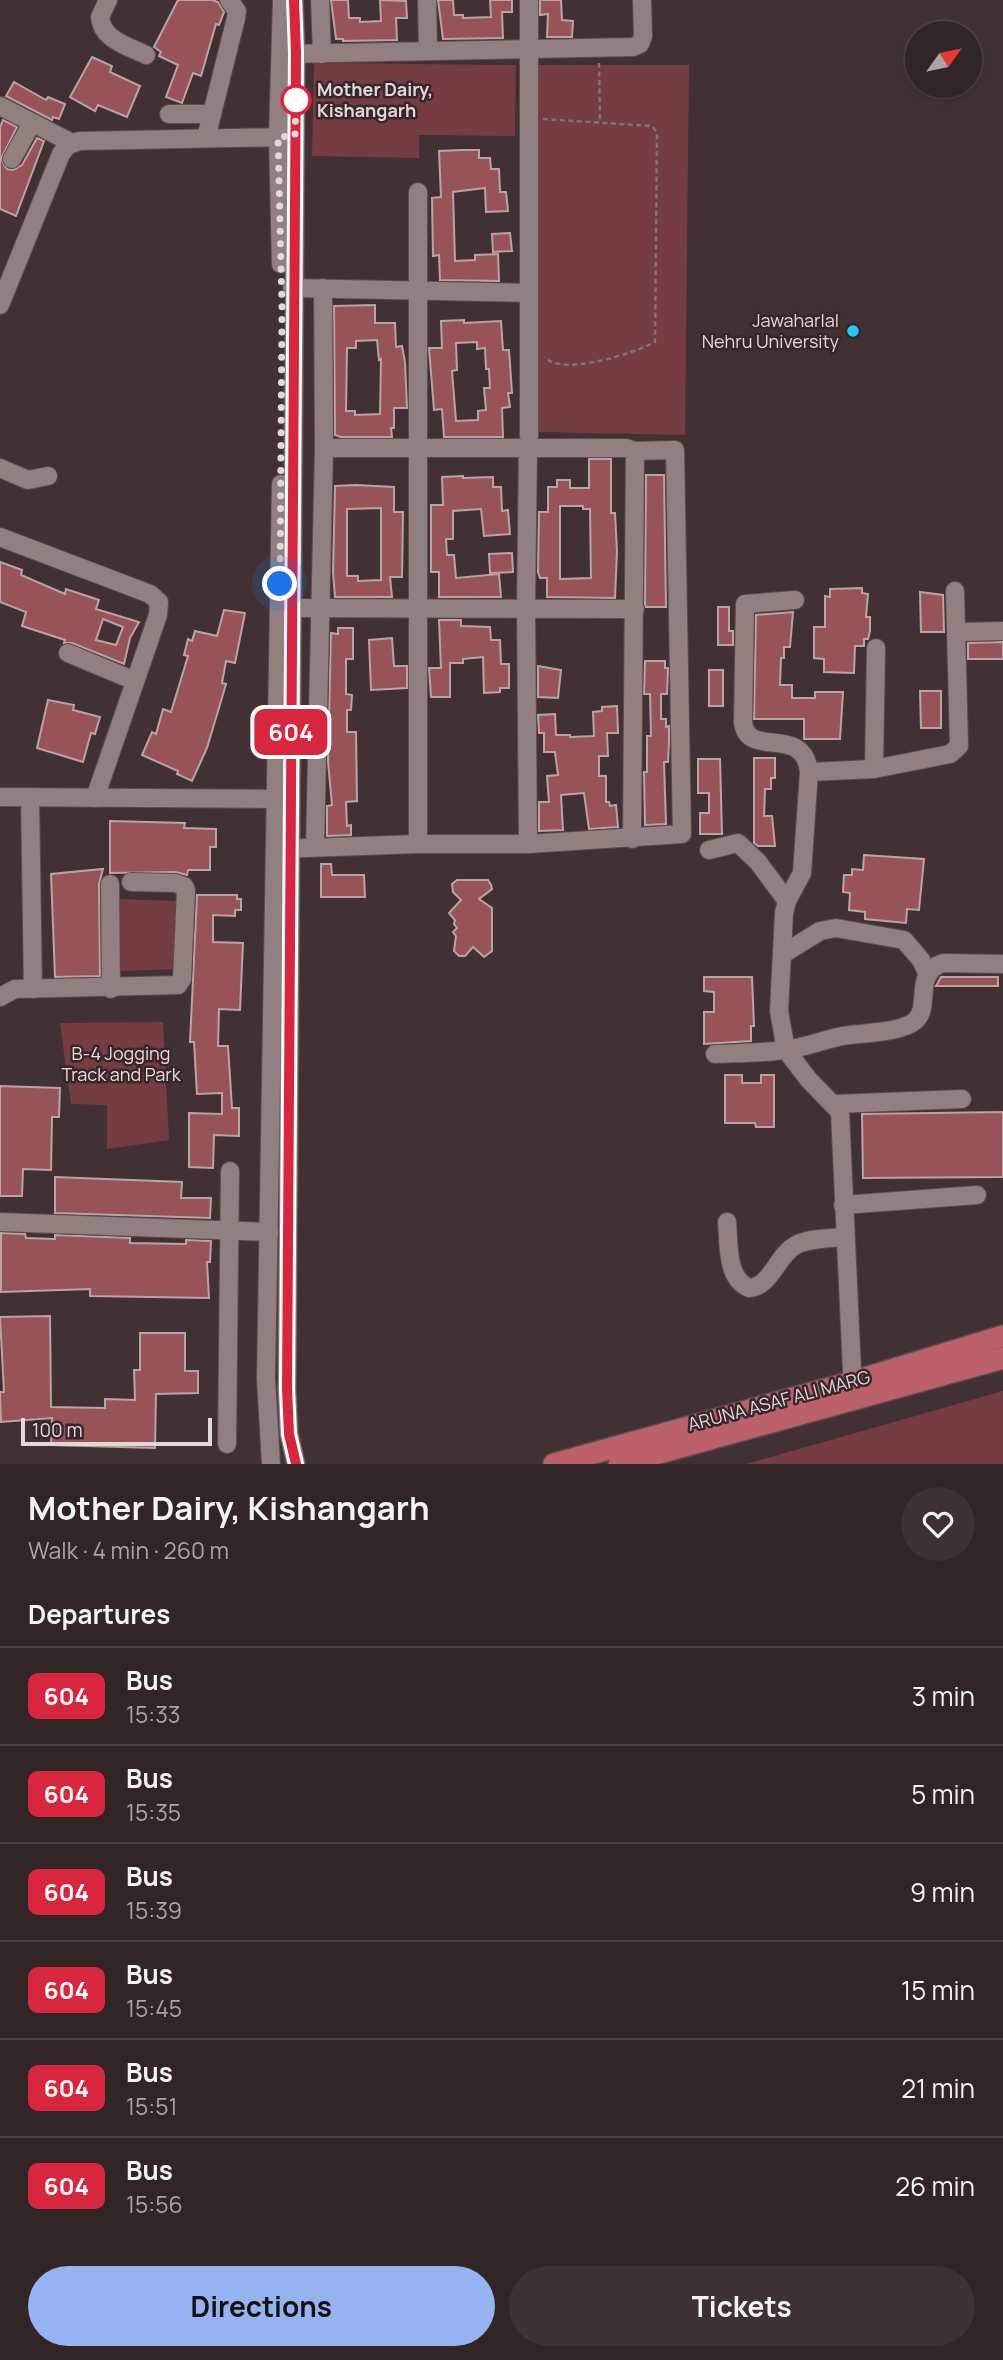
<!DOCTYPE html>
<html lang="en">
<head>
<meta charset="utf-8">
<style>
	body { margin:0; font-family:Manrope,sans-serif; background:#3d3132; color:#f1f3f6; height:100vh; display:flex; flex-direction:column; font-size:26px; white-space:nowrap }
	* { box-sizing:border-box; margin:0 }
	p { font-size:23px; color:#a8a5a7 }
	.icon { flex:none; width:38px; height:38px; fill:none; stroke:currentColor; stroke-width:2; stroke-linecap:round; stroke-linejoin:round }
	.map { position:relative; height:1464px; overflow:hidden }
	.details { display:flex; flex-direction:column; background:#322526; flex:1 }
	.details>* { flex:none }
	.badge { padding:0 14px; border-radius:10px; font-size:24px; line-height:46px }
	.needle { width:46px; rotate:57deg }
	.fabs { position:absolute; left:905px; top:21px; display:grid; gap:14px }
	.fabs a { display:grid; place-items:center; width:77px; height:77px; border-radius:50%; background:#322526; box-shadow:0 2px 5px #0004,0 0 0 2px #4d4243; font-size:35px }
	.scale { position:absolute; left:21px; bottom:18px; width:191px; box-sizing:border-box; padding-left:7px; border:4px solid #e3d8d8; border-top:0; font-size:19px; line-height:24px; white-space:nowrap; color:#e3d8d8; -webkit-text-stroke:5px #372728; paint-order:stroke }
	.you { position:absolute; width:35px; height:35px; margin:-18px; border:5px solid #fff; border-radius:50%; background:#1a73e8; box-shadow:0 0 0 10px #1a73e833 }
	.map>.badge { position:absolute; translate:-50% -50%; box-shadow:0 0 0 4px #fff }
	h2 { padding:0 28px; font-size:26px; line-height:63px }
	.round { display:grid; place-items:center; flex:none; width:74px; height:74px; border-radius:37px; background:#3d3132 }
	.overview { display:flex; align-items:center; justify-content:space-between; height:119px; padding:0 28px }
	h1 { font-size:33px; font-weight:700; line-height:52px }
	.primary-button { display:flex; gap:14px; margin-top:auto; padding:14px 28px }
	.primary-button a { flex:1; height:80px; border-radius:42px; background:#95b2f1; color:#111; font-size:28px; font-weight:700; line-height:80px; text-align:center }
	.primary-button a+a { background:#3d3132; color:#f1f3f6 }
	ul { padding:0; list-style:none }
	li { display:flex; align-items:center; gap:21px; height:98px; padding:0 28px; border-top:2px solid #4d4243 }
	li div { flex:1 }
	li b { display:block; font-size:26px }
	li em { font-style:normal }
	li .badge { min-width:77px; font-weight:700; text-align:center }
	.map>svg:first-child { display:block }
</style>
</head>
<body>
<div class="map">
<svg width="1003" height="1464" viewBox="0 0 1003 1464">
	<rect width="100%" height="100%" fill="#423132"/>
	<g fill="#753c41">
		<polygon points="314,63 516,65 515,136 419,135 419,158 312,156"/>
		<polygon points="537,65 689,65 685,435 537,432"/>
		<polygon points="118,899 178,901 177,969 120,971"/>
		<polygon points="163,1022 169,1140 107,1149 107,1105 71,1104 60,1023"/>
		<polygon points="1003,1391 1003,1464 746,1464"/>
	</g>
	<g fill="#985359" stroke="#b8a4a4" stroke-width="2" fill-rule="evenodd">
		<polygon points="178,0 212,0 218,2 224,12 219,25 216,24 201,76 193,73 182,103 166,97 178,65 159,56 161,52 154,47"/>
		<polygon points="331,0 348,0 349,18 360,18 360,22 381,21 380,0 406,1 407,18 396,18 397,40 343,41 343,39 336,39"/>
		<polygon points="438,0 453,0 454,15 463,15 463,18 491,17 490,0 512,0 512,12 502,12 503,38 443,39"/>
		<polygon points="540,0 561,0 562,20 573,21 572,37 547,37 548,14 540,15"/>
		<polygon points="92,57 112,66 110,72 140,86 127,117 98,105 95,111 70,97"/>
		<polygon points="14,82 46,100 48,97 65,104 59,119 53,117 52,120 6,96"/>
		<polygon points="3,120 17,127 1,159 7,169 13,170 22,165 37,138 44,141 16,216 0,209 0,127"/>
		<polygon points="461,150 479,150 479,158 490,158 491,169 499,169 500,192 506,192 508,211 486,212 485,188 453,192 455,261 475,260 475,255 498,254 499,281 440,280 439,255 433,256 432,198 441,197 439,151"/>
		<polygon points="510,233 512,251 493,252 492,234"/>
		<path d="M 375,305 L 375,323 L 395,323 L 396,347 L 402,346 L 405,362 L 407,408 L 394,408 L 394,428 L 391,428 L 392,437 L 341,437 L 335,435 L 334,306 ZM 377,340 L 379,360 L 381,359 L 380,414 L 355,415 L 355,411 L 346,411 L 347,348 L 356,348 L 356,341 Z"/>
		<path d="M 464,320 L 464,323 L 501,321 L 503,350 L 509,350 L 512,393 L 508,393 L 510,407 L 502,408 L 503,437 L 444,437 L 442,409 L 434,410 L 429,348 L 442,348 L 441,321 ZM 477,342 L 477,349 L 485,348 L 486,369 L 489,369 L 490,388 L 484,388 L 486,410 L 478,411 L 478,420 L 456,421 L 452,371 L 457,370 L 456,343 Z"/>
		<path d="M 589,459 L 611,459 L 611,513 L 615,513 L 617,551 L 615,598 L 547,597 L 547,578 L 540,578 L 538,572 L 539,512 L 548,512 L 548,487 L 557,487 L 557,480 L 570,480 L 570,488 L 589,488 ZM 560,506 L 583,506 L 583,509 L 590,509 L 591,578 L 560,579 Z"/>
		<polygon points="646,475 664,475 666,607 646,607 645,604"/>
		<polygon points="463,476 463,478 493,477 493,487 501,487 502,511 508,510 510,534 484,536 481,509 453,511 453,539 446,539 447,555 454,555 456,578 499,574 501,597 439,597 439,572 431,572 431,505 443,505 442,477"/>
		<path d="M 356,485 L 394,487 L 394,512 L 403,512 L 402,577 L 390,577 L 392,597 L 335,597 L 333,572 L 335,486 ZM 381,508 L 381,580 L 358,581 L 358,576 L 347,576 L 347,509 Z"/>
		<polygon points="512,553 513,572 490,573 489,554"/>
		<path d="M 0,562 L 22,570 L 21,575 L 65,594 L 66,589 L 99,600 L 96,609 L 139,622 L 130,638 L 124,664 L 72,643 L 64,643 L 65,640 L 22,626 L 26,612 L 0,602 ZM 103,619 L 123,627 L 116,645 L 96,640 Z"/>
		<polygon points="862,588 862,593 868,594 866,617 870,617 870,631 868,639 864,639 864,646 855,646 854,673 824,672 824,659 814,658 814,627 825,627 825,596 830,597 830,589"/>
		<polygon points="920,592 943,595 944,632 921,632"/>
		<polygon points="718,607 729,607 729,631 733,631 733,645 718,645"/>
		<polygon points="224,610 245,613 235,663 226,661 222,683 226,684 224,691 207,748 192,781 177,774 178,771 142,755 152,732 156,734 163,709 171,712 188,656 184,655 188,639 192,641 195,631 217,636"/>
		<polygon points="793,612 790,647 784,647 784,658 781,658 780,685 792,685 792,698 815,698 815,692 843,692 840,739 804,739 804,719 754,719 756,615"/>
		<polygon points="439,620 461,620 461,626 490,627 491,640 500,640 501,664 509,664 509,688 500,688 500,692 484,693 483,657 463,659 463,663 450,663 450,697 431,697 429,668 441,668"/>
		<polygon points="338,628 353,628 353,659 346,659 346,694 352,695 351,710 347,710 347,732 356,732 357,801 346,802 347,826 351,825 351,835 327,836 327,806 332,805 328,762 331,633 338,634"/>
		<polygon points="392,638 394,666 407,666 407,688 371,690 369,640"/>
		<polygon points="1003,642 1003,659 968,659 968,643"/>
		<polygon points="645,661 665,661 665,668 668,668 667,694 661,694 661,719 666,719 666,727 669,726 669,741 668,762 664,762 666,824 645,825 644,772 647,772 647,736 651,736 650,694 644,694"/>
		<polygon points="538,666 561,670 558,698 538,697"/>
		<rect x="709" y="670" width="14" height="36"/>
		<polygon points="920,691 941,691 941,728 921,728"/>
		<polygon points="48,700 74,705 73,710 100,717 95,734 91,733 83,762 37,748"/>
		<polygon points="617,706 618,733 607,733 608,756 599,756 599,776 606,776 606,802 609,802 610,806 616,805 618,827 589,829 584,793 561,795 563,830 539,831 539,802 549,802 547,776 558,775 555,752 544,752 544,733 539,733 538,715 555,714 556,735 570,735 570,737 594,736 593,712 602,711 602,707"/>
		<polygon points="754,758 775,758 775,778 771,778 771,789 765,789 764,816 772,816 775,846 758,846 754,843"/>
		<polygon points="698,759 720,759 722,834 700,834 700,813 709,813 709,793 698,793"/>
		<polygon points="110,821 185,823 184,828 216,829 216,847 210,847 210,870 188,870 187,875 175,872 110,873"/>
		<polygon points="864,855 924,859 919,910 907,909 906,923 865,919 865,912 849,910 850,893 843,892 844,875 852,875 852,869 863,870"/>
		<polygon points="321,864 331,864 332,875 364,875 365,897 321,897"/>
		<polygon points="103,869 99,884 100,976 55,977 51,874"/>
		<polygon points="457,880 488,880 491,885 492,889 479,899 492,908 492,951 484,957 473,947 465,956 459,956 454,951 456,936 453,932 457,928 454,924 455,920 449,913 461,900 453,892 452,884"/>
		<polygon points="197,895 237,895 237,899 241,899 241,910 235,910 235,916 213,915 213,942 243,943 240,1010 219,1009 218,1046 228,1046 232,1108 239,1108 239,1136 214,1135 213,1168 189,1167 189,1113 222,1114 222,1093 197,1094 194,1042 190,1042"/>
		<polygon points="704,977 752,977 754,1026 751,1026 751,1041 704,1044 704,1012 714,1012 714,992 704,991"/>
		<polygon points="941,977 998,977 998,986 936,986"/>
		<polygon points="725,1075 742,1075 742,1083 761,1083 761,1075 774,1075 774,1127 756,1127 755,1123 725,1123"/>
		<polygon points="0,1086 60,1088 59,1117 52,1117 51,1170 23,1169 22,1196 0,1196"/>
		<polygon points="1003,1112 1003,1177 863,1178 862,1114"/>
		<polygon points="55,1177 182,1182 181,1198 211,1198 210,1218 55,1213"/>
		<polygon points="1,1233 25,1234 26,1238 55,1239 55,1235 130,1238 130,1243 186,1244 186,1240 211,1241 210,1262 207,1262 209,1298 90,1296 90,1289 1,1292"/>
		<polygon points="50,1316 51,1407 105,1408 105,1399 135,1400 134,1370 140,1370 140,1333 185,1333 185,1371 198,1371 198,1393 156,1394 155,1448 51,1445 52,1418 1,1422 0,1392 4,1392 0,1317"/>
	</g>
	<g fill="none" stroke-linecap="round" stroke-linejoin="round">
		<defs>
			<g id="minor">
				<path d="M 108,0 L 100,17 C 102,40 128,46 146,55"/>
				<polyline points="294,0 296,53 287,1389 289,1434 296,1464"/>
				<polyline points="320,0 322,54"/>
				<polyline points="427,0 428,50"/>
				<polyline points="529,0 529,436"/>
				<polyline points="286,54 633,47 640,44 643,36 642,0"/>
				<polyline points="0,106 72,143"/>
				<polyline points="169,114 212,114"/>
				<polyline points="206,138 236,18 237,11 229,0"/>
				<polyline points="12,159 32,123"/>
				<polyline points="281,264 278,137 282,0"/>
				<polyline points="292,288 529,293"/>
				<polyline points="0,305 61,154 67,146 79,141 288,137"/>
				<polyline points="0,468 28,480 48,476"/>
				<polyline points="0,537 150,594 159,602 158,615 95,798"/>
				<path d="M 795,600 L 745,604 L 743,722 C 747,760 804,723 809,772"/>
				<polyline points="282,608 635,609"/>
				<polyline points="958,632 1003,631"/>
				<polyline points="68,653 135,681"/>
				<polyline points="874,769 876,648"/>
				<polyline points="0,797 283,799"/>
				<polyline points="30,797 33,989"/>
				<polyline points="632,839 635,451"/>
				<polyline points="418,844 418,192"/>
				<polyline points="528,844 526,607 528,446"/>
				<polyline points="315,846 324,448 323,288"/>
				<polyline points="279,849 418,844 528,844 682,834 675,450 635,451 626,448 324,448"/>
				<polyline points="709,850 738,843 758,862 787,901"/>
				<polyline points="110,884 111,989"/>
				<polyline points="783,954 820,931 836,928 904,940 921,960 928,975"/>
				<polyline points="0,997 15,989 178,985 182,979 186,890 184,886 175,883 131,882"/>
				<path d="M 715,1054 C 738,1053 762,1053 784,1050 C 804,1048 823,1040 842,1036 C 860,1033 901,1033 915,1021 C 932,1006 912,973 943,963 L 1003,964"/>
				<polyline points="835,1104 962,1099"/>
				<polyline points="843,1205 977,1195"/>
				<polyline points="0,1222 269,1232"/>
				<path d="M 727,1222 C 729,1244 726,1278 749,1288 C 771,1287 777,1255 796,1245 C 810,1238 830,1238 845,1237"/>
				<polyline points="853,1392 840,1112 809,1080 786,1050 779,1011 784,913 787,901 802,873 809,772 874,769 950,754 959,746 955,591"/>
				<polyline points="227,1444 230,1171"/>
				<polyline points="271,1464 266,1379 281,484"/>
			</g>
			<g id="major">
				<polyline points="554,1464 852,1382 1003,1336"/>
				<polyline points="619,1464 1003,1358"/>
			</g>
		</defs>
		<use href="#minor" stroke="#5c4e4e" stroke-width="20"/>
		<use href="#major" stroke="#5c4e4e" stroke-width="24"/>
		<g stroke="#817273" stroke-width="2.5" stroke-dasharray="5 3.5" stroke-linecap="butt">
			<polyline points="599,63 600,122"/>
			<path d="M 543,119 L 652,126 L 657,133 L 655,342 C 635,353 561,377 545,357"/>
		</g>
		<use href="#minor" stroke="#927f7f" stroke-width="18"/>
		<use href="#major" stroke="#bc606c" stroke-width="21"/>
	</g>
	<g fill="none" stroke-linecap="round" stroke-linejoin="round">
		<defs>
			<polyline id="line" points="294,0 296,53 287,1389 289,1434 296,1464"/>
		</defs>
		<use href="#line" stroke="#fff" stroke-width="16"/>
		<use href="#line" stroke="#d7263d" stroke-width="10"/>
		<polyline stroke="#e3d8d8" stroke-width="7" stroke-dasharray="0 12.6" points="280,584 282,307 278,137 295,136 296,100"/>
	</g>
	<circle fill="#fff" stroke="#d7263d" stroke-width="3.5" cx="296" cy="100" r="14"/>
	<circle fill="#1ec9fd" stroke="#372728" stroke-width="2.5" cx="853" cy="331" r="7"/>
	<g text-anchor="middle" stroke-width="5" stroke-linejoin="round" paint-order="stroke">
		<g font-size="18" font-weight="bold" fill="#e3d8d8" stroke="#372728" text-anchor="start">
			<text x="317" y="96">Mother Dairy,<tspan x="317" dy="21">Kishangarh</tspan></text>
		</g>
		<g font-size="18" fill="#e3d8d8" stroke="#372728" text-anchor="end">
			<text x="839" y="327">Jawaharlal<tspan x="839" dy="21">Nehru University</tspan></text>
		</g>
		<g font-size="18" fill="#f0dadb" stroke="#372728">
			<text x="121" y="1060">B-4 Jogging<tspan x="121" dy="21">Track and Park</tspan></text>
		</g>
		<g font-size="18" fill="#e3d8d8" stroke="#372728">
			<text transform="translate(779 1401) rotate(-15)" y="6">ARUNA ASAF ALI MARG</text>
		</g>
	</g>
</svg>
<div class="fabs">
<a><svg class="needle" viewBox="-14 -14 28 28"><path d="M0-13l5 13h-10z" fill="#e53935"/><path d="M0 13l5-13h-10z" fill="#a8a5a7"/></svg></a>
</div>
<div class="scale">100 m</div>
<div class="you" style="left:280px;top:584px"></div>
<b class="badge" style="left:291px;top:732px;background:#d7263d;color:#fff">604</b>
</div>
<section class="details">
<div class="overview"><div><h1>Mother Dairy, Kishangarh</h1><p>Walk · 4 min · 260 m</p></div><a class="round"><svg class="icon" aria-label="heart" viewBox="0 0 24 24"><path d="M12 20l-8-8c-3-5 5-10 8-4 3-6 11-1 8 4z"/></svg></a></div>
<h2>Departures</h2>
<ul>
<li><span class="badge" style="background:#d7263d;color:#fff">604</span><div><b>Bus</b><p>15:33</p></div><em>3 min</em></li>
<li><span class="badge" style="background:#d7263d;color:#fff">604</span><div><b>Bus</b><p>15:35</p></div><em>5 min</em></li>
<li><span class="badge" style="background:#d7263d;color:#fff">604</span><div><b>Bus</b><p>15:39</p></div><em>9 min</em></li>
<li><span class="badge" style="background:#d7263d;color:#fff">604</span><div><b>Bus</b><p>15:45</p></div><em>15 min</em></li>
<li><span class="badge" style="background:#d7263d;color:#fff">604</span><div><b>Bus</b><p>15:51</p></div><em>21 min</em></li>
<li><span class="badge" style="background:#d7263d;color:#fff">604</span><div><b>Bus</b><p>15:56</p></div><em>26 min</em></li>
</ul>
<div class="primary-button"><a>Directions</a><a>Tickets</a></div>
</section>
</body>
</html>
